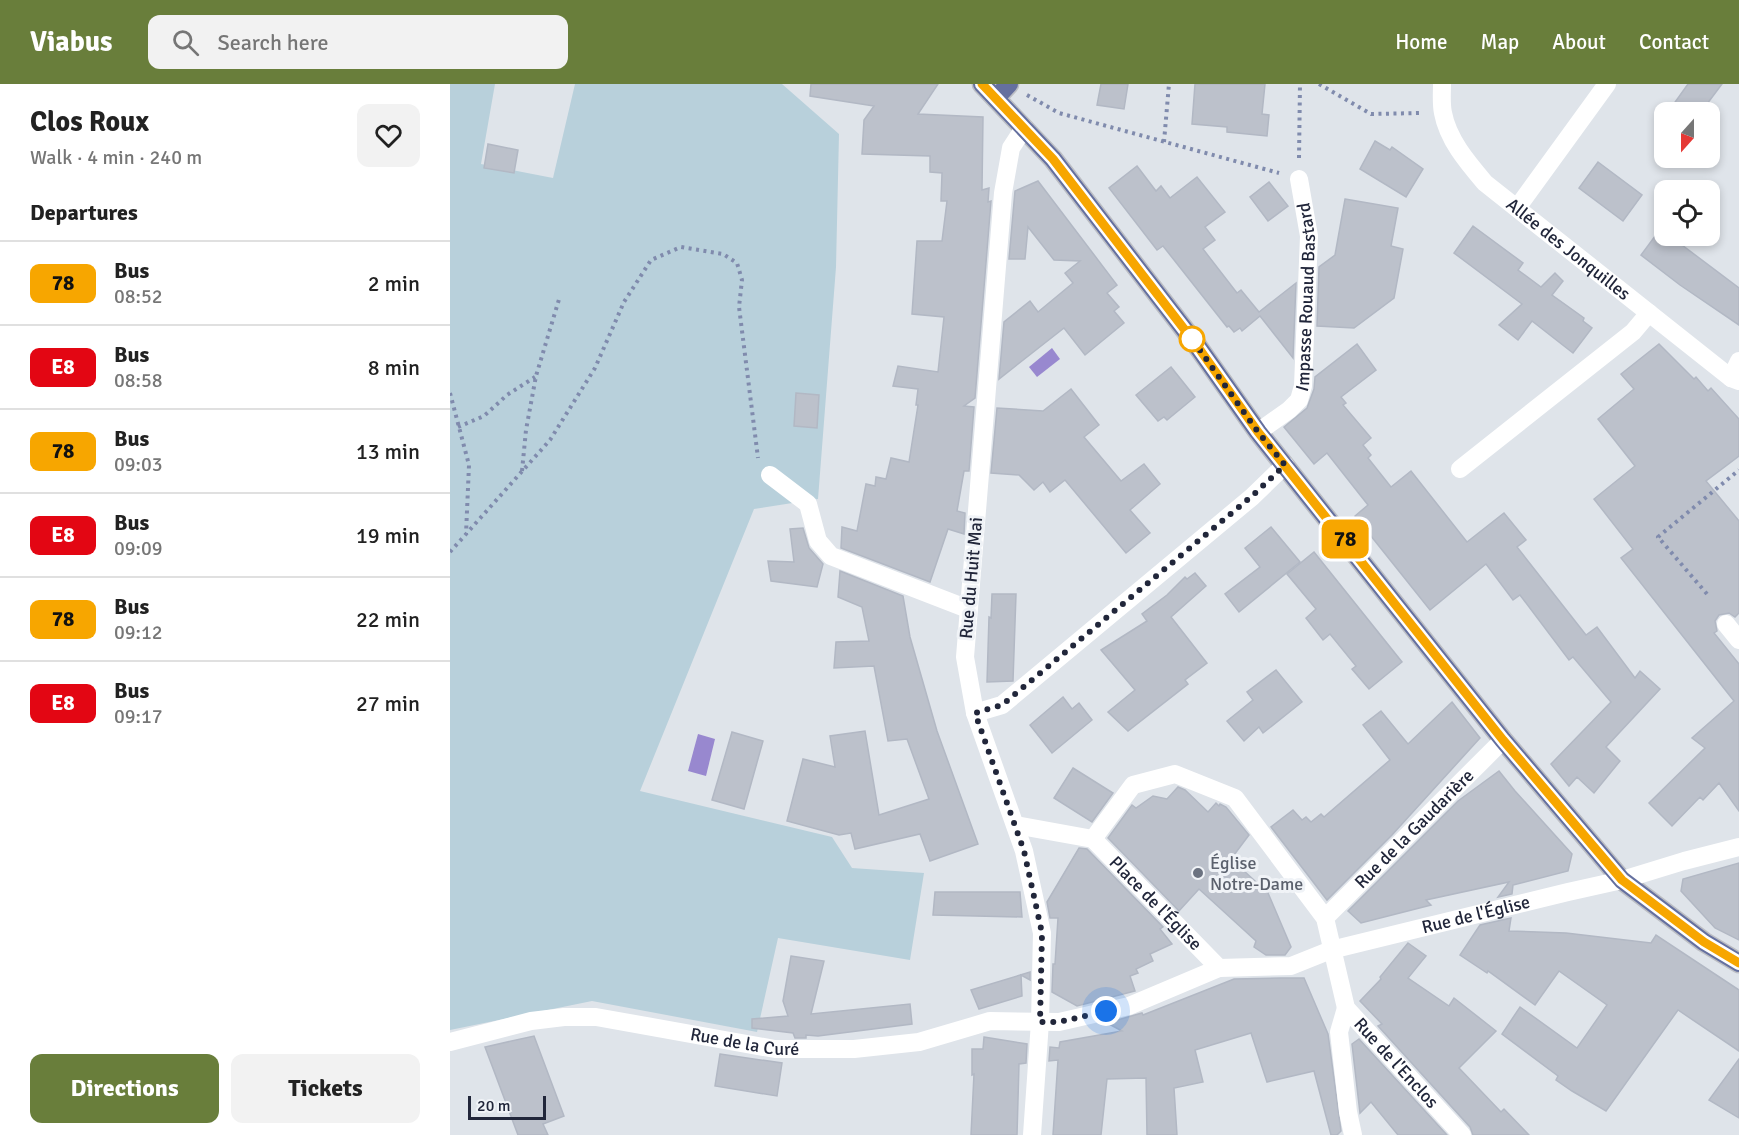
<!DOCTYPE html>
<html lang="en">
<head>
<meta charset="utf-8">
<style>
	body { margin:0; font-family:Signika,sans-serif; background:#f2f2f2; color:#222; height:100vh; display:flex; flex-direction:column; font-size:22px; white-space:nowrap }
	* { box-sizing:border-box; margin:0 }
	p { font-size:20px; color:#767676 }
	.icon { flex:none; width:33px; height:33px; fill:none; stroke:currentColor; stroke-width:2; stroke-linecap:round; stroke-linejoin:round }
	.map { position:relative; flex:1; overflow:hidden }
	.panel { display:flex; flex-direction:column; background:#fff; width:450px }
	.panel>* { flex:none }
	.badge { padding:0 12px; border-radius:9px; font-size:21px; line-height:39px }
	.needle { width:39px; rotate:201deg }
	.fabs { position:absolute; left:1204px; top:18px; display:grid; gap:12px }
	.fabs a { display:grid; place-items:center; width:66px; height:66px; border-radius:12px; background:#fff; box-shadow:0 3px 9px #0003; font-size:30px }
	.scale { position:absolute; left:18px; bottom:15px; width:78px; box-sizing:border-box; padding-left:6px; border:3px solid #21263a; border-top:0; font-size:16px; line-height:21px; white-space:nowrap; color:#21263a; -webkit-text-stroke:4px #f0f3f7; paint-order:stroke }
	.you { position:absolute; width:30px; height:30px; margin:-15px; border:4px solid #fff; border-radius:50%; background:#1a73e8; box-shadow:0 0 0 9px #1a73e833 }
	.map>.badge { position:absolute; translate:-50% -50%; box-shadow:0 0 0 3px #fff }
	h2 { padding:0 30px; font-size:22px; line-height:54px }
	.round { display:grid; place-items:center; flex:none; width:63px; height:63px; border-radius:12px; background:#f2f2f2 }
	.head { display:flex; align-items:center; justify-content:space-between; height:102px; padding:0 30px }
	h1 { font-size:28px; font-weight:700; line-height:45px }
	.primary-button { display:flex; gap:12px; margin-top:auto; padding:12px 30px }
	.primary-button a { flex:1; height:69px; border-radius:12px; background:#697e3b; color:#fff; font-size:24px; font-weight:700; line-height:69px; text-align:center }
	.primary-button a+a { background:#f2f2f2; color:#222 }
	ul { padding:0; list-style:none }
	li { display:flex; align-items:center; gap:18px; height:84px; padding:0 30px; border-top:2px solid #e0e0e0 }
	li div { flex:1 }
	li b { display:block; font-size:22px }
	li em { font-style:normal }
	li .badge { min-width:66px; font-weight:700; text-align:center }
	header { display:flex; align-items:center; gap:36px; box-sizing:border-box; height:84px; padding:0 30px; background:#697e3b; color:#fff }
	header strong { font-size:28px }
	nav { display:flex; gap:33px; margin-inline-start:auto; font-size:21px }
	.search { width:420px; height:54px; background:#f2f2f2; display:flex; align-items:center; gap:15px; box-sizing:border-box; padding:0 21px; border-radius:12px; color:#767676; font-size:22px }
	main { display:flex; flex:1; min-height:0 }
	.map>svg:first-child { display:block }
</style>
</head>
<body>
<header>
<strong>Viabus</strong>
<div class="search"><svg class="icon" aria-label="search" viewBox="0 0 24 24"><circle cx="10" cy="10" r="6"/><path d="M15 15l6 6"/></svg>Search here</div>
<nav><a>Home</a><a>Map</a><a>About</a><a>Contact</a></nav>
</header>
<main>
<section class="panel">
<div class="head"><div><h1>Clos Roux</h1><p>Walk · 4 min · 240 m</p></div><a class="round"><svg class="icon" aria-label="heart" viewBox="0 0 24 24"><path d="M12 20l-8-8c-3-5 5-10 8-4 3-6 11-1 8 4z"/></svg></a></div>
<h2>Departures</h2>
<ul>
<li><span class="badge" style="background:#f7a600;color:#111">78</span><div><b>Bus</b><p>08:52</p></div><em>2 min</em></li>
<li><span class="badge" style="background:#e30613;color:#fff">E8</span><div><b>Bus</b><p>08:58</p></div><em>8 min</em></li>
<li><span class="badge" style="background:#f7a600;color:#111">78</span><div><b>Bus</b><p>09:03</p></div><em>13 min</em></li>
<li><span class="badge" style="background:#e30613;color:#fff">E8</span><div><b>Bus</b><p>09:09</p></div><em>19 min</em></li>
<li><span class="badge" style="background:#f7a600;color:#111">78</span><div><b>Bus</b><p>09:12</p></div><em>22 min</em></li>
<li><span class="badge" style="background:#e30613;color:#fff">E8</span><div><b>Bus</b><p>09:17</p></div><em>27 min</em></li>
</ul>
<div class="primary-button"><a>Directions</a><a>Tickets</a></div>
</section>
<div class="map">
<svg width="1289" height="1051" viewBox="0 0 1289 1051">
	<rect width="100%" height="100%" fill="#dfe4ea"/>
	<polygon fill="#b8d0db" points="0,0 45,0 31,80 103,94 125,0 332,0 389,50 386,183 368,415 304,425 190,707 382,753 402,784 474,789 460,876 328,854 307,948 142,917 0,946"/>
	<g fill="#9888cf">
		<polygon points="602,264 610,275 587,293 579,283"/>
		<polygon points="248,650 265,655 256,692 238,687"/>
	</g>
	<g fill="#bcc1cb" stroke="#b2b8c4" stroke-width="1.5">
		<polygon points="361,0 488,0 468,30 533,33 532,106 539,104 538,118 541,117 525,314 514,322 524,323 519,387 514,387 507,427 515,429 514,450 498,445 480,498 391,464 392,443 407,447 416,400 425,402 426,393 436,395 441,374 459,378 468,321 466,321 468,305 443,302 448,282 488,288 494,233 462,230 467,157 492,157 497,117 491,117 492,89 480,88 480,72 412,70 414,36 424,22 360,12"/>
		<polygon points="651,0 678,0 674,25 647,21"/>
		<polygon points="745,0 815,0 812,30 819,31 817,52 777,48 777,43 742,40"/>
		<polygon points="1238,0 1272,0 1251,28 1218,28"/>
		<polygon points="925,57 940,66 942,63 973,85 956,113 910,85"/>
		<polygon points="38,60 68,66 64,89 34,84"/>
		<polygon points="1148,78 1192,111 1173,137 1129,104"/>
		<polygon points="687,82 706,107 711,102 720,114 747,93 775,128 755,143 765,156 753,165 787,209 791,206 809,228 846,199 843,274 810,232 792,247 790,244 784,248 779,242 777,243 713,162 707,166 659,104"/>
		<polygon points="588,97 667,201 657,209 669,223 664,227 674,239 635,271 614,244 549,295 554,238 580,217 588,228 623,199 615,189 630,177 604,176 578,143 575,175 559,175 565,107"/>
		<polygon points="819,98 838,122 818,137 800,113"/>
		<polygon points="895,115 948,124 941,162 953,165 944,214 904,244 867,242 869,183 885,171"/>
		<polygon points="1023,142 1073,179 1068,186 1091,203 1105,189 1113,197 1102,211 1134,234 1133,237 1142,244 1123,269 1082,237 1068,256 1049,241 1072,220 1004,169"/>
		<polygon points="1211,144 1215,147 1215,152 1220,152 1289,204 1289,241 1230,201 1191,171"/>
		<polygon points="907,260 926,286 891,313 896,319 893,321 921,354 913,361 921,371 918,374 941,403 961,387 1017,458 1054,429 1076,456 1067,463 1136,551 1147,543 1185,594 1190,587 1210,605 1156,663 1170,677 1144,709 1127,693 1119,702 1101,680 1161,618 1123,573 1119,576 1070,511 1063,516 1036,480 980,526 905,432 918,421 877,369 864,380 834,343 857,324 864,305 865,293"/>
		<polygon points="1209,260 1244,295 1246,293 1258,307 1261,304 1289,335 1289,372 1256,397 1289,437 1289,529 1285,533 1279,529 1269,531 1265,537 1267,547 1264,549 1289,580 1289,727 1269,699 1253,716 1250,713 1222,742 1199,719 1255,664 1242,654 1284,617 1171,474 1183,465 1144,415 1185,382 1148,335 1184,305 1171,290"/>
		<polygon points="721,283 745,313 717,336 714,333 708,337 686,311"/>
		<polygon points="621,305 649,341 634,353 671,397 694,380 710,400 680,426 700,449 676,469 615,396 600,408 593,398 584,406 569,391 541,389 547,324 593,327"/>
		<polygon points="346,309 369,311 367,344 344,342"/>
		<polygon points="821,443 850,478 789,528 775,510 810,483 795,464"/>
		<polygon points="353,444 359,464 373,480 367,503 321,497 318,477 344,478 340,445"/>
		<polygon points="864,468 952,578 919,605 902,585 906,582 880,550 873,556 856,534 866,525 837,490"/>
		<polygon points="390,487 453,512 460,553 487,647 528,760 480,777 470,750 405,765 401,749 389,751 337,737 353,675 385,683 380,652 415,647 429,731 479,715 457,655 438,657 424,582 384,584 386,558 419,557 412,523 388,513"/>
		<polygon points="745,489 756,502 721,533 757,579 735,596 738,600 678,647 658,628 685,606 651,566 697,537 692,530 717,511 735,493 737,495"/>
		<polygon points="542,510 566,510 563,597 537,598 539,533 541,534"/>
		<polygon points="826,586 852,618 813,649 809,643 794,657 777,637 803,616 797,608"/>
		<polygon points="613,613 622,625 629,619 642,636 602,669 580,641"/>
		<polygon points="1002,618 1030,654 942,751 877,816 821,743 843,726 852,736 856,733 861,738 871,730 874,733 940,676 913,641 931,627 958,660"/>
		<polygon points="282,648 313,657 294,725 262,716"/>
		<polygon points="623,684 663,709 642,738 604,714"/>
		<polygon points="1049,687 1065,707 1122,770 1118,787 1063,801 1062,810 1048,813 1059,798 976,816 981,821 911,839 898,827 1008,717"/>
		<polygon points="728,703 735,706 758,728 766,719 769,722 770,720 776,723 799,751 781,775 818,809 841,863 835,871 816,871 804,863 806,857 749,805 729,827 658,754 682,721 686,724 703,712 717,715"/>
		<polygon points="629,764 637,765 713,843 710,845 722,860 700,870 703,877 686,885 688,889 680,892 685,907 627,922 602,908 603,880 605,880 608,834 600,834 597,818"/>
		<polygon points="1289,779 1289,856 1265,844 1231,807 1233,795"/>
		<polygon points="485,808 570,808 572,833 483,831"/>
		<polygon points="1061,834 1059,847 1116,849 1201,859 1206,851 1289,906 1289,967 1228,926 1156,1027 1122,1007 1106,996 1108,992 1052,950 1070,923 1127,964 1157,921 1109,887 1085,921 1038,887 1037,889 1010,871 1030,841"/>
		<polygon points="958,859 976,872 958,894 999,922 1004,914 1046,947 1009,984 1051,1028 1054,1025 1079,1051 1023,1051 1020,1043 928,942 932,940 910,917 931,895 930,893"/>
		<polygon points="341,872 374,877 361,930 460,920 462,940 368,952 356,951 356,954 345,954 343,949 302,944 302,935 338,932 333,917"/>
		<polygon points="580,888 580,896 571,891 572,912 529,925 521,906"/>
		<polygon points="831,894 854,894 878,950 891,1047 887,1051 881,1051 864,987 817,998 801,949 745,966 753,998 724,1004 727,1051 697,1051 696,994 657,995 651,1051 603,1051 608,976 599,977 600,963 609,964 610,958 672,947 657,939 692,929 693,931 784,895"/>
		<polygon points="84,952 114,1032 93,1040 98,1051 68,1051 35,963"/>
		<polygon points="534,953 577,960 576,979 569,980 567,1051 521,1051 524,990 522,991 522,965 533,965"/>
		<polygon points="909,955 997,1051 948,1051 921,1018 910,1029 902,960"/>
		<polygon points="270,970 332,979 327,1012 265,1002"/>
		<polygon points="1289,975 1289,1034 1259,1016"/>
	</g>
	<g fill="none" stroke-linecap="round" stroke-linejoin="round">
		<defs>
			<g id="major">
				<polyline points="532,0 603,75 748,263 808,348 1053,656 1172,796 1254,858 1289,879"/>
				<polyline points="546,14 559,0"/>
			</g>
		</defs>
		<use href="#major" stroke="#bcbec4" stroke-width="21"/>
		<g stroke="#808bad" stroke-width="4" stroke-dasharray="3 4.5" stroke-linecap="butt">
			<polyline points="869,0 921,30 971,29"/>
			<polyline points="577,11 609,29 829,89"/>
			<polyline points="714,58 719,0"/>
			<polyline points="849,74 850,0"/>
			<polyline points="0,309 19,381 16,450"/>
			<polyline points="8,343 34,332 57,311 85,293"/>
			<polyline points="72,387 76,346 86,292 110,212"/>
			<polyline points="0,468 100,356 145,284 174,218 201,176 231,163 273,170 287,179 292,196 289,223 308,374"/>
			<polyline points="1257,510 1208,453 1289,386"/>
		</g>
		<g stroke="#fff" stroke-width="18">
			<path id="s1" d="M 992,0 C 992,9 991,20 993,29 C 998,56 1018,79 1035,99 L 1281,294 L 1289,297"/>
			<polyline points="574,44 561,64 553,109 515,573 525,629 574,767 592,849 590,938 582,1051"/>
			<polyline points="1067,124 1157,0"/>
			<polyline points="1281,294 1289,277"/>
			<path id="s2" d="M 808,348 L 839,326 L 849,316 L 853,302 L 859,152 L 849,95"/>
			<polyline points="1010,385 1183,248 1199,229"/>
			<polyline points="320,391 358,420 368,457 381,472 518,525"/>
			<polyline points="1276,540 1289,556"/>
			<polyline points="525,629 552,621 802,413 835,381"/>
			<path id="s3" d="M 566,741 L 643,755 L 769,884"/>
			<path id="s4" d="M 643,755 L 683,701 L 725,690 L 785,714 L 875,834 L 896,924 L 1012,1051"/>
			<path id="s5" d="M 875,834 L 1053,656"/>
			<polyline points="896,924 889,948 898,1028 903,1051"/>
			<path id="s6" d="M 0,958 L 81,937 L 114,933 L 146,933 L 325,965 L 404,965 L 469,958 L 540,937 L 609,938 L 679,922 L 769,884 L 841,882 L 881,866 L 1118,808 L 1172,796 L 1234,777 L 1289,763"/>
		</g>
		<use href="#major" stroke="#65709f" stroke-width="18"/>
	</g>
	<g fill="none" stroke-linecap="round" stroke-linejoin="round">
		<defs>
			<polyline id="line" points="532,0 603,75 748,263 808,348 1053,656 1172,796 1254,858 1289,879"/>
		</defs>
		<use href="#line" stroke="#fff" stroke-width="14"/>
		<use href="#line" stroke="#f7a600" stroke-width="9"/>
		<polyline stroke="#21263a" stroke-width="6" stroke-dasharray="0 10.8" points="656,927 609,938 590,938 592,849 574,767 525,629 552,621 802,412 835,381 808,348 742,255"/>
	</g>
	<circle fill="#fff" stroke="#f7a600" stroke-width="3" cx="742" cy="255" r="12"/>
	<circle fill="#6b7280" stroke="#f0f3f7" stroke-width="2" cx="748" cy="789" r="6"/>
	<g text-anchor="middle" stroke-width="6" stroke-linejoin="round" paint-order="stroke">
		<g font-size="18" fill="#21263a" stroke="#f0f3f7">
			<text dy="6" stroke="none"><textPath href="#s1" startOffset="218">Allée des Jonquilles</textPath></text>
			<text dy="6" stroke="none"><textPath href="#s2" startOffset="156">Impasse Rouaud Bastard</textPath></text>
			<text transform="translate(521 494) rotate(-85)" y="6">Rue du Huit Mai</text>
			<text dy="6" stroke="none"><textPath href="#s5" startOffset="126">Rue de la Gaudarière</textPath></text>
			<text dy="6" stroke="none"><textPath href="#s3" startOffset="168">Place de l'Église</textPath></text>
			<text dy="6" stroke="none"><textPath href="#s6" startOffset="1052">Rue de l'Église</textPath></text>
			<text dy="6" stroke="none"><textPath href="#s6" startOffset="300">Rue de la Curé</textPath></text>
			<text dy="6" stroke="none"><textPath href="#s4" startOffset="492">Rue de l'Enclos</textPath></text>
		</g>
		<g font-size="18" fill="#5b616d" stroke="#f0f3f7" text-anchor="start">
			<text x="760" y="785">Église<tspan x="760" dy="21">Notre-Dame</tspan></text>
		</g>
	</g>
</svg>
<div class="fabs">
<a><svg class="needle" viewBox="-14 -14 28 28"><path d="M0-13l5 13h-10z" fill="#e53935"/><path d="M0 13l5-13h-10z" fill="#767676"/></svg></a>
<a><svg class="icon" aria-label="locate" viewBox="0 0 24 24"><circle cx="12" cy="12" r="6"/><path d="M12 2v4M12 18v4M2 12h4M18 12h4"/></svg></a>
</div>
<div class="scale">20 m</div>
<div class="you" style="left:656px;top:927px"></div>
<b class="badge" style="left:895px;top:455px;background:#f7a600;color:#111">78</b>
</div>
</main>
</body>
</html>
